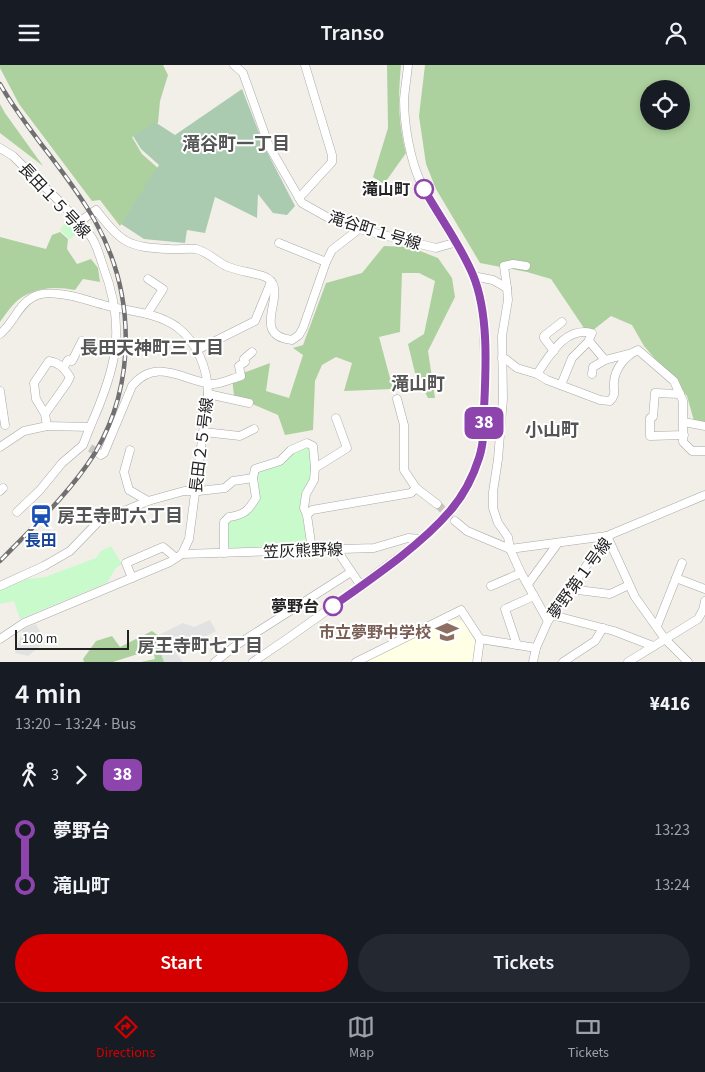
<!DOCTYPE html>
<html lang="en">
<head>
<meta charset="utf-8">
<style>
	body { margin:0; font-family:"Source Sans 3","Noto Sans JP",sans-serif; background:#242831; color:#f1f3f6; height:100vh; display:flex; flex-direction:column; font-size:19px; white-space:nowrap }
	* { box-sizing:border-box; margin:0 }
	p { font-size:16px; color:#9ea1a6 }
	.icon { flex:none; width:28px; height:28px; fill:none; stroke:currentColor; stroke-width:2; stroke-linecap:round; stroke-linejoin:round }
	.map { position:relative; height:597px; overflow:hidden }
	.sheet { display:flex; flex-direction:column; background:#171b24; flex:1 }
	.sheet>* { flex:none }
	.badge { padding:0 10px; border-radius:8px; font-size:18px; line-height:32px }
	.fabs { position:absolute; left:640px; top:15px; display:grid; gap:10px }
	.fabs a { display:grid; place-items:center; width:50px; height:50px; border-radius:50%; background:#171b24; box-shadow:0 2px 8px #0003; font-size:25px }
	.scale { position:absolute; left:15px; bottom:12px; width:114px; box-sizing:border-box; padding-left:5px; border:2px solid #222; border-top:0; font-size:14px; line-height:18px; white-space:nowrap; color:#222; -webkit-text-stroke:4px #fff; paint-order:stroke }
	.map>.badge { position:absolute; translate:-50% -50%; box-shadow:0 0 0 2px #fff }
	.legs { display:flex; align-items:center; gap:8px; height:55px; padding:0 15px; font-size:16px }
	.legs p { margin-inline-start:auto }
	.overview { display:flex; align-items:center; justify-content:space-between; height:85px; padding:0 15px }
	h1 { font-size:28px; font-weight:600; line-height:38px }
	.primary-button { display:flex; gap:10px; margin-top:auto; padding:10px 15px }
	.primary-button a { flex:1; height:58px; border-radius:30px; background:#d40000; color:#fff; font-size:20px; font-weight:600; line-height:58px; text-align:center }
	.primary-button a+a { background:#242831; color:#f1f3f6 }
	ul { padding:0 15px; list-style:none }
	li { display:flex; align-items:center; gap:18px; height:55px; font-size:19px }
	li i { display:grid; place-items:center; width:8px; height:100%; margin:0 6px; background:currentColor }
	li i::after { content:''; width:12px; height:12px; margin:-6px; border:4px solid; border-radius:50%; background:#171b24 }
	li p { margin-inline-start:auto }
	li:first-child i { background:linear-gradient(#0000 50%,currentColor 0) }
	li:last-child i { background:linear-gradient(currentColor 50%,#0000 0) }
	header { display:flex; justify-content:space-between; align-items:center; height:65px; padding:0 15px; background:#171b24; font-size:22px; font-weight:600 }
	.tabs { display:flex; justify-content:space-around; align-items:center; height:70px; border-top:1px solid #363941; background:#171b24; font-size:14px; color:#9ea1a6 }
	.tabs a { display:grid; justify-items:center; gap:2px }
	.tabs .on { color:#d40000 }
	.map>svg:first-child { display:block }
</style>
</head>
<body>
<header><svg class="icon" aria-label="menu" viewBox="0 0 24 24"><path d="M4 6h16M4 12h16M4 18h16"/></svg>Transo<svg class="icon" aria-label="person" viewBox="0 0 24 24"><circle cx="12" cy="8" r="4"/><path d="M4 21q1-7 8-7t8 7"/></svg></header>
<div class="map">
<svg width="705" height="597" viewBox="0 0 705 597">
	<rect width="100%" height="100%" fill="#f2efe9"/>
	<polygon fill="#ffffe5" points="451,554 463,556 476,578 474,597 364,597"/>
	<g fill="#add19e" fill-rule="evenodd">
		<polygon points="0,0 163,0 168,10 160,36 158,58 132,72 142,89 159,104 120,161 100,135 92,136 19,39 0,3"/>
		<path d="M 387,0 L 401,0 C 398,34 398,55 406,88 L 384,119 L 373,112 L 388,63 Z"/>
		<path d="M 425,0 L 705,0 L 705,357 L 694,356 L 687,331 L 644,281 L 632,260 L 611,251 L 588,269 L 551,214 L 527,207 L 480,198 L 436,124 L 426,99 L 419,51 ZM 649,24 L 681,24 L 681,56 L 649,56 Z"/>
		<polygon points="0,39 5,48 43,101 0,68"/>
		<path d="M 60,167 L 68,174 L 67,184 L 77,199 L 91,194 L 98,203 L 100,217 L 83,214 L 75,225 C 55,221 35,222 18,235 C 11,241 5,250 0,257 L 0,172 L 46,184 L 52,170 Z"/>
		<polygon points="384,181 410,182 438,193 452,213 455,232 428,286 435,333 428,333 415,308 408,279 424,269 435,216 419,208 402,208 400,267 379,272 393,324 344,326 352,298 336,292 322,300 315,316 313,365 285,370 278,350 234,331 232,312 270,298 266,326 289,333 303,290 293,283 303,280 326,218 362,208"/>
		<polygon points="152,566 159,571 165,597 141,597 155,594 152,582 141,588 113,597 84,597 83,594 96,576 112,571 120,582"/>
	</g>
	<polygon fill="#aacbaf" points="242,24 265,83 295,141 287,150 273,148 258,129 257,153 215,132 205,168 187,165 185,178 144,174 121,159 159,100 141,84 133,71 155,57 175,70"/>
	<g fill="#c8facc">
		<polygon points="70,151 83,164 70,174 60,165"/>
		<path d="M 307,382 L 310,384 L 312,399 L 311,413 L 301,442 L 307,478 L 304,482 L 229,483 L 227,482 L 228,457 C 242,452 250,448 259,437 L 258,406 L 283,400 L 294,388 Z"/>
		<polygon points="111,481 122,499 115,504 107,518 20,554 14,536 0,539 0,525 27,514 45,512 96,493 101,486"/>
	</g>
	<g fill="#e2e2e2">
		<polygon points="210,555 216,566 186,581 178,590 183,597 164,597 155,572 183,558 194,562"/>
		<polygon points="36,559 45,577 28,591 15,588 23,564"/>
	</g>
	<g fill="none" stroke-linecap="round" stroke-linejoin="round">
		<g stroke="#c8c6c1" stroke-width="8" stroke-dasharray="8 4" stroke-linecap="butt">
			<polyline points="90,383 97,387"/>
			<polyline points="437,439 455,456"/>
		</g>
		<defs>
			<g id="minor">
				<polyline points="234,0 243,8 269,81 302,138 327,152 359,164 436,183 457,177"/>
				<path d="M 0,83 L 13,91 C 28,106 44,121 59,136 C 70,148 83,159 92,173 C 97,181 100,192 103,201 C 127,264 116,304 90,362 L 47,361 L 24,366 L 0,382"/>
				<polyline points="299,133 332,97 332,90 305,0"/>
				<path d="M 79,157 L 96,145 C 122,178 127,182 169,184 C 178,185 188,183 196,184 C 208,187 216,196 226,201 C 237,206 251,207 263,211 C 295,222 245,270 292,275 L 299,270 L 303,263 L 326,197 L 332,185 L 359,164"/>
				<polyline points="279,178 326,197"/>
				<polyline points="473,211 493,215 507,223 508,235 502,271 503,334 498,394 493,427 493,443 498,458 508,472 510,484 521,508 548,556"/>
				<polyline points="507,223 504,201 513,199 526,201"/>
				<polyline points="147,249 163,224 148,214"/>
				<path d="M 0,269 C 13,259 18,240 33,232 C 40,228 51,228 59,229 C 74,230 89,236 104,240 C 127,246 156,247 177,262 C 197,277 208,304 208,329 L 189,474 L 182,489 L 170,497 L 24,558 L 0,574"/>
				<polyline points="589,276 605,295 628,289"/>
				<polyline points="197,285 255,256 271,217"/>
				<polyline points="554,286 544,273 544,271 562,257"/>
				<path d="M 502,293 L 507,295 L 517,303 L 537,309 L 547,315 L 600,335 L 610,336 C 617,329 613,325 614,317 C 615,303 626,290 638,285 L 674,316 L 683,336 L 683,377 L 692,386 L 705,386"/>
				<polyline points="64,302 68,295 72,296 82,276"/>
				<path d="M 537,309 C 550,290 565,261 592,268 L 588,277 L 572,293 L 561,320"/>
				<polyline points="592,309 593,302 605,295"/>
				<polyline points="0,326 5,360"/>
				<polyline points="208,329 249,338"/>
				<polyline points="680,329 655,328 653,352 650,353 650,371 684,370"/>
				<polyline points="397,334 404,360 404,405 416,423 437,439"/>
				<path d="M 45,349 L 67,318 L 70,312 C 64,303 60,298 49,296 L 34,318 L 36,334 L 45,349 L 47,361"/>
				<polyline points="684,357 705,361"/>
				<polyline points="204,367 240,371 254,364"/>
				<polyline points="130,385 124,407 129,425 148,436"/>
				<path d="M 97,387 L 101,390 L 104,388 L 132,321 C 156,292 182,315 211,319 C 220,320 233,313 241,311 L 239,301 L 245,297 L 244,294 L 252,287"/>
				<polyline points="315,403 347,383 336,353"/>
				<polyline points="0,426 3,423"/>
				<polyline points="17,447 40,425 62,398 83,380 90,362"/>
				<polyline points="307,450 312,445 411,428 416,423"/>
				<polyline points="455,456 467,466 510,484 607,471 635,532 665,574 688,597"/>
				<polyline points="336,484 361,521"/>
				<path d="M 224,488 L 224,457 L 229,452 C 244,450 248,446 256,433 L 253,413 L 255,404 L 280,396 L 291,385 L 307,378 L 313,381 L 315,403 L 314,415 L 306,429 L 304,443 L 307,450 L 312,485"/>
				<polyline points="182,489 374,483 408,473 422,474"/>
				<polyline points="132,513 126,498 163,482 176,493"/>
				<polyline points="676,513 705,524"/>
				<polyline points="528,519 558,478"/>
				<polyline points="0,521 44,501 70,486 98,457 148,436 184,426 199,426 225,423 233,416 253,413"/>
				<polyline points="491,521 521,508"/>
				<polyline points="570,524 610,529 629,520"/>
				<polyline points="552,550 614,566 653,581"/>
				<polyline points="657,561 682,498"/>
				<polyline points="480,574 536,583"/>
				<polyline points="517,580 505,544 534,531"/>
				<polyline points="215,597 235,581 351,507"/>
				<path d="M 253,597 C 298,567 342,535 385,502 C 408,485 432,468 450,446 C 463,431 473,412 479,393 C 487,369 485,333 485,307 C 484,275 485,241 473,210 C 460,177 435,151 421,118 C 410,95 404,60 404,34 C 405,23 407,11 408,0"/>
				<polyline points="356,597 461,545 480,574 477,597"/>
				<polyline points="533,597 536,583 548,556 607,471 705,430"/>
				<polyline points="563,597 595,576 603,563"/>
				<polyline points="628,597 698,554 703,545 705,536"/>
			</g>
		</defs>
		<use href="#minor" stroke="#a9a9a9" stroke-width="9"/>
		<use href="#minor" stroke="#fff" stroke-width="8"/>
		<defs>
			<path id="rail" d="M 0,19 C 28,68 68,108 95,156 C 135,227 137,317 95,388 C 70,428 33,462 0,496"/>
		</defs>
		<use href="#rail" stroke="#707070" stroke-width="4.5"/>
		<use href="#rail" stroke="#fff" stroke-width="2.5" stroke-dasharray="8" stroke-linecap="butt"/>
	</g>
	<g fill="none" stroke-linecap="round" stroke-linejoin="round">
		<defs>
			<path id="line-1" d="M 333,541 C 371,514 420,481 450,446 C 463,431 473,412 479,393 C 484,378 484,361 484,345 C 486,303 489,249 473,210 C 460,179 440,153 424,124"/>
		</defs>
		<use href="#line-1" stroke="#fff" stroke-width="11"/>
		<use href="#line-1" stroke="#8e44ad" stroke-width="8"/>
	</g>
	<defs>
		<symbol id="station-bare" viewBox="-9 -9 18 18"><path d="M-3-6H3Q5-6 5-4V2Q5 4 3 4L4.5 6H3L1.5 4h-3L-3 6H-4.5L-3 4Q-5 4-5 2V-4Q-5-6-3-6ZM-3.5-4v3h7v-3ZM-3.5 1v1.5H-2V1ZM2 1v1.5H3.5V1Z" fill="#1a4fb4" stroke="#fff" stroke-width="2.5" paint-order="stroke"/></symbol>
		<symbol id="school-bare" viewBox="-9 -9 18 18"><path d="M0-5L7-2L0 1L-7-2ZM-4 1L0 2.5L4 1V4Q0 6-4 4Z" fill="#8d6e63" stroke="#fff" stroke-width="2.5" paint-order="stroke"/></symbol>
	</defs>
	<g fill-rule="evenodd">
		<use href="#station-bare" x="25" y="435" width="32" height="32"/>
		<use href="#school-bare" x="431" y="551" width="32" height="32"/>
	</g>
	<g fill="#fff" stroke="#8e44ad" stroke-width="2.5">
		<circle cx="424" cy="124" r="9"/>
		<circle cx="333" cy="541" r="9"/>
	</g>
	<g text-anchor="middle" stroke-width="4" stroke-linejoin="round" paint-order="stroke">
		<g font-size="16" font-weight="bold" fill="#222" stroke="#fff" text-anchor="end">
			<text x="410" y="130">滝山町</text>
			<text x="319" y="547">夢野台</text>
		</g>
		<g font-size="16" fill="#222" stroke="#fff">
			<text transform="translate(55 135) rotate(47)" y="6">長田１５号線</text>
			<text transform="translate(375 165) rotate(17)" y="6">滝谷町１号線</text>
			<text transform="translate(201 380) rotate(-83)" y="6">長田２５号線</text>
			<text transform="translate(303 485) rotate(-2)" y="6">笠灰熊野線</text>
			<text transform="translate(579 513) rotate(-54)" y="6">夢野第１号線</text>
		</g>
		<g font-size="16" font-weight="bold" fill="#164399" stroke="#fff">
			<text x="41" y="481">長田</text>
		</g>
		<g font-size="16" font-weight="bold" fill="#785e54" stroke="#fff" text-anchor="end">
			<text x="431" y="573">市立夢野中学校</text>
		</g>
		<g font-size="18" font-weight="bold" fill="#555" stroke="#fff">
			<text x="236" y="85">滝谷町一丁目</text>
			<text x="152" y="289">長田天神町三丁目</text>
			<text x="418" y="325">滝山町</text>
			<text x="552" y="371">小山町</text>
			<text x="120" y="457">房王寺町六丁目</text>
			<text x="200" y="587">房王寺町七丁目</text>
		</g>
	</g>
</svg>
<div class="fabs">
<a><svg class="icon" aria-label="locate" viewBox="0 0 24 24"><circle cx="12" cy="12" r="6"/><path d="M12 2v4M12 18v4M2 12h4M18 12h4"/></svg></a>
</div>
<div class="scale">100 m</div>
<b class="badge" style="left:484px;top:358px;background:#8e44ad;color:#fff">38</b>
</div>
<section class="sheet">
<div class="overview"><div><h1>4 min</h1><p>13:20 – 13:24 · Bus</p></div><b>¥416</b></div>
<div class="legs"><svg class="icon" aria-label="walk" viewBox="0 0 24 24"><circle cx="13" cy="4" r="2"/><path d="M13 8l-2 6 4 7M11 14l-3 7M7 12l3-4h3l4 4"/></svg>3<svg class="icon" aria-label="forward" viewBox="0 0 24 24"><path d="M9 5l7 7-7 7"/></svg><b class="badge" style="background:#8e44ad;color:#fff">38</b></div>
<ul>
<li><i style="color:#8e44ad"></i><b>夢野台</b><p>13:23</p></li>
<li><i style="color:#8e44ad"></i><b>滝山町</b><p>13:24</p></li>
</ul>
<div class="primary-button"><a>Start</a><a>Tickets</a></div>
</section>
<nav class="tabs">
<a class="on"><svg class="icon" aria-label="directions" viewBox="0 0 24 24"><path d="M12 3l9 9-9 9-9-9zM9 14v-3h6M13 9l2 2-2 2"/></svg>Directions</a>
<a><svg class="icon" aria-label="map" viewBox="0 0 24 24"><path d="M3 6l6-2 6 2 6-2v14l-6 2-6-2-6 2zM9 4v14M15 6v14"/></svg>Map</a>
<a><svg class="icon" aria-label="tickets" viewBox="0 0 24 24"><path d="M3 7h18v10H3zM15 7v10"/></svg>Tickets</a>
</nav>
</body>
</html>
